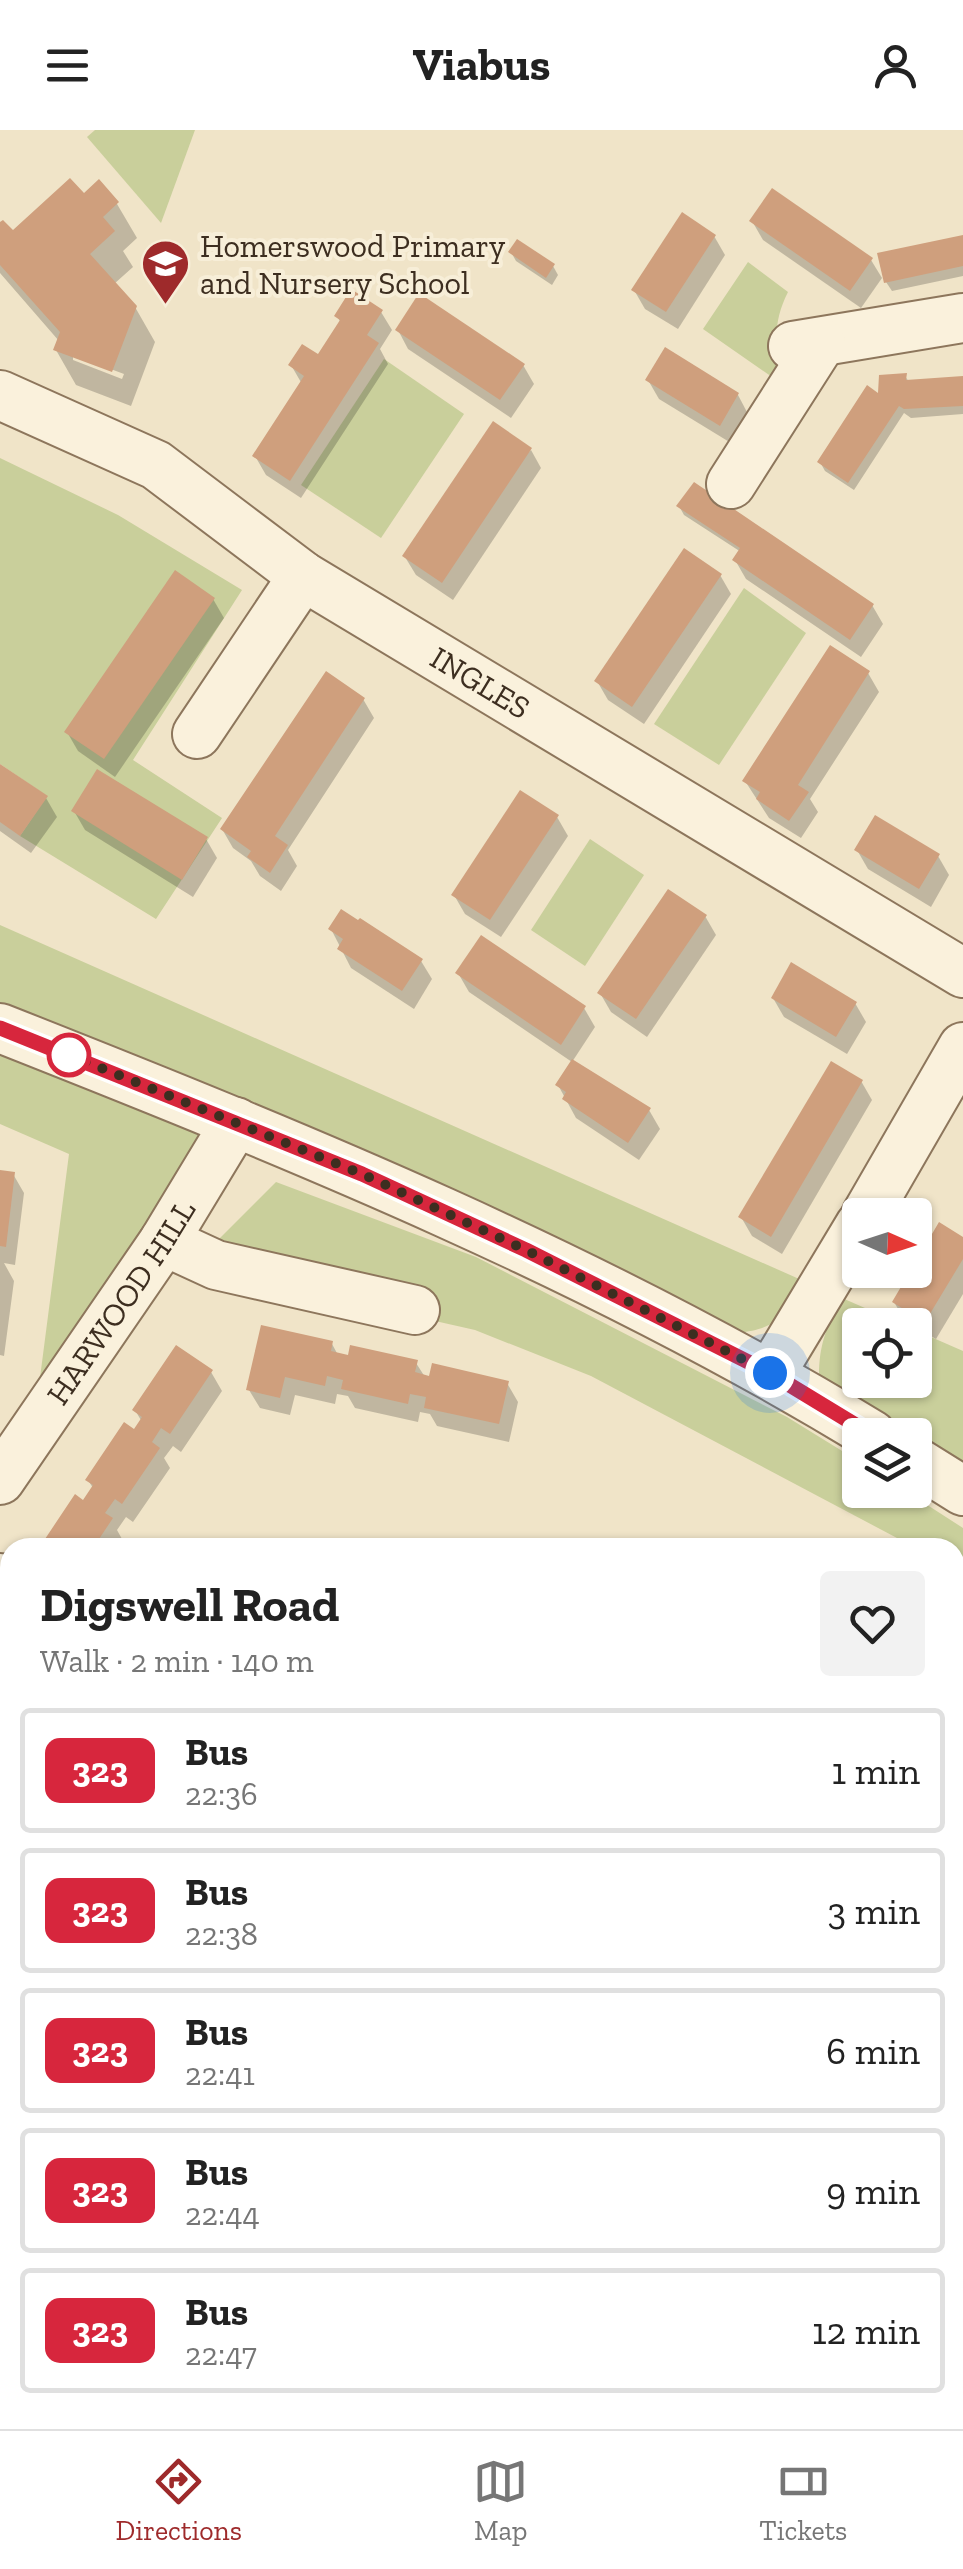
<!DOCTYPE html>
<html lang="en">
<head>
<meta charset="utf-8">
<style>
	body { margin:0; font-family:"Zilla Slab",serif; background:#f2f2f2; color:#222; height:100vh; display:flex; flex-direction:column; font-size:38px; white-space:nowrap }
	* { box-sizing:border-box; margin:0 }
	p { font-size:32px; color:#767676 }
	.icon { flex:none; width:55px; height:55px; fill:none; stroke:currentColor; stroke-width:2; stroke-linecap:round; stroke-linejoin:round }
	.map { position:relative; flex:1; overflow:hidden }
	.details { position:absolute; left:0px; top:1408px; width:965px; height:892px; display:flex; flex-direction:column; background:#fff; border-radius:30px 30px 0 0; box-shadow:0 2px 8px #0004 }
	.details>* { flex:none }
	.badge { padding:0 20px; border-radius:15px; font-size:35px; line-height:65px }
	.needle { width:65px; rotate:93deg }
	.controls { position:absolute; left:842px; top:1068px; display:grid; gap:20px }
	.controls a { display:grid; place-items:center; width:90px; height:90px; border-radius:10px; background:#fff; box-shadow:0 2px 8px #0004; font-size:50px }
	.you { position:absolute; width:50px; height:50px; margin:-25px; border:8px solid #fff; border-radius:50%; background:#1a73e8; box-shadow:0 0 0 15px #1a73e833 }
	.map>.badge { position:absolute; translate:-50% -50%; box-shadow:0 0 0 5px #fff }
	.round { display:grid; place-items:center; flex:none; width:105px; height:105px; border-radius:10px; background:#f2f2f2 }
	.headline { display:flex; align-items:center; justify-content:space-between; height:170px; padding:0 40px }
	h1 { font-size:48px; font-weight:700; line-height:75px }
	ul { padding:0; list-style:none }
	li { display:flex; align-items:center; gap:30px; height:125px; margin:0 20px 15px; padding:0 20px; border:5px solid #e0e0e0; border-radius:10px }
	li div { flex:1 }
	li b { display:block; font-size:38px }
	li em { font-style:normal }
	li .badge { min-width:110px; font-weight:700; text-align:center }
	header { display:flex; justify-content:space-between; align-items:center; height:130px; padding:0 40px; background:#fff; font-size:45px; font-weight:700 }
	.tabs { display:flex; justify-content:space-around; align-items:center; height:140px; border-top:2px solid #e0e0e0; background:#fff; font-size:28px; color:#767676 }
	.tabs a { display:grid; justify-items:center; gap:5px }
	.tabs .on { color:#9e2a2b }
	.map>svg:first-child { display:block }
</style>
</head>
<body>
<header><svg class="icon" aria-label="menu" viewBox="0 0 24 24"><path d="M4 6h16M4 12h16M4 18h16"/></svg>Viabus<svg class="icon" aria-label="person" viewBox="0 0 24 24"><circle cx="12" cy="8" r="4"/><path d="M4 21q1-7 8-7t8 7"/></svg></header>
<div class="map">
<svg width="963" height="2299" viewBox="0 0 963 2299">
	<rect width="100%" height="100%" fill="#f0e4c8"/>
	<g fill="#c9cf9b">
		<polygon points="95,0 195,0 161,93 87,7"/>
		<path d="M 748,132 L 788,162 C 770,198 777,219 785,256 L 703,199 Z"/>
		<polygon points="384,229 464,284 381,408 301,355"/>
		<polygon points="0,328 118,385 242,460 133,630 222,688 156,789 20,706 47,666 0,634"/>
		<polygon points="744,458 806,503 719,635 654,594"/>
		<polygon points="590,709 644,745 585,836 531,800"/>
		<path d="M 0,795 L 806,1152 C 782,1185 781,1198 737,1203 L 0,881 Z"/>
		<polygon points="0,920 213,1010 34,1294 69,1024 0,994"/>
		<polygon points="276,1052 476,1127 787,1287 860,1332 860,1360 904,1360 963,1398 963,1443 955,1439 955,1418 914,1417 591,1246 475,1200 311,1163 215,1113"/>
		<path d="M 842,1168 L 904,1195 L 860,1195 L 860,1250 L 915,1250 L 915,1200 L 963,1221 L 963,1351 L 915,1321 L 915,1305 L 890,1305 L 838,1267 L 819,1246 C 819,1214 827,1195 842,1168 Z"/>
		<polygon points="955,1476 963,1479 963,2278 954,2299 471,2299 474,2290 955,2290"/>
		<polygon points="10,1784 10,1960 0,1953 0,1800"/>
	</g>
	<g fill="#0003" fill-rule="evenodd">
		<path d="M 84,67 L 117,74 L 137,108 L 123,121 L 133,137 L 114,154 L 135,177 L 155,212 L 131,276 L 76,255 L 56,220 L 59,211 L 0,143 L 0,96 L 13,104 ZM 73,225 L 124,244 L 122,249 L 73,230 Z"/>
		<polygon points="752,91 871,130 882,148 861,178 763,110"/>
		<polygon points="714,106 725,125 678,199 645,179 634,160"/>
		<polygon points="963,108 963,146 892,161 886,152"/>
		<polygon points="511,122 553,136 558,145 552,155 516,131"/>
		<polygon points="381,182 392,200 380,219 388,234 301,368 266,345 255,326 302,254 291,235 319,227 341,193 337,186"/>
		<polygon points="398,200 523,235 534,254 511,288 408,219"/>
		<polygon points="905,246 909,252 963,248 963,284 911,288 904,283 854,360 825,341 820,332"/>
		<polygon points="648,250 738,265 748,284 731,313 659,269"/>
		<polygon points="531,320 541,338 453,470 416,445 405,427"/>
		<polygon points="679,376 872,475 883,494 861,527 746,449 735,430 741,422 684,385"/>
		<polygon points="720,445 731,464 644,594 608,570 597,551"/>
		<polygon points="213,469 224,488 115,647 78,621 67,602"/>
		<polygon points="868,543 879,562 810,669 818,682 801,708 769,688 745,651"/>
		<polygon points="363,569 374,588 288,720 297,736 281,761 260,746 251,731 233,718 222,699"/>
		<polygon points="0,637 46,668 57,687 31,723 0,701"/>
		<polygon points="74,681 206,709 217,728 193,767 85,700"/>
		<polygon points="557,687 568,706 501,807 465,784 454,765"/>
		<polygon points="857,720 938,726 949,745 931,777 868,739"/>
		<polygon points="705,786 716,805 647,907 611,882 600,863"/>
		<polygon points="331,799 421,831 432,849 414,879 351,838"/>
		<polygon points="458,843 584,878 595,897 572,932 469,862"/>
		<polygon points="773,868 855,873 866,892 847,924 784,887"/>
		<polygon points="861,951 872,970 782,1124 752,1106 741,1087"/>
		<polygon points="558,955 649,980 660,999 639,1030 576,988"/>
		<polygon points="0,1042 13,1044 24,1063 15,1135 4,1133 14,1151 4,1226 0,1225"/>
		<polygon points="963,1110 963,1164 936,1209 905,1191 894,1172 915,1138"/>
		<polygon points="332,1214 338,1225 416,1233 425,1247 507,1253 518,1272 509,1312 437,1296 430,1284 420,1282 418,1292 355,1278 348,1266 337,1264 335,1274 295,1265 290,1285 260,1278 249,1260"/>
		<polygon points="211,1242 222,1261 181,1322 173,1316 164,1328 170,1338 133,1392 126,1387 117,1400 122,1409 116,1418 42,1418 84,1373 93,1358 88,1350 142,1292 135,1280"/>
		<polygon points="0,2200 10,2218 10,2290 48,2290 52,2299 0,2299"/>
		<polygon points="349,2290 425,2290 425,2291 419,2299 343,2299"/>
	</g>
	<g fill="#cf9f7d">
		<polygon points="70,48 84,63 99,49 119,72 103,87 115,101 90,124 137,176 112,242 53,220 60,202 0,135 0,92 3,90 13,100"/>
		<polygon points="772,58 873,128 850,161 749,91"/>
		<polygon points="682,82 716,105 666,182 631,160"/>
		<polygon points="963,105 963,136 884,153 877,123"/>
		<polygon points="517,109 555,134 546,148 508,122"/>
		<polygon points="351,159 383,180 367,205 379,213 290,351 252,326 304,246 288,235 302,214 318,224 340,190 334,186"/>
		<polygon points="419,163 525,234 500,270 395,200"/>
		<polygon points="665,217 739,263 720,296 645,250"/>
		<polygon points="907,243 906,250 963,246 963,276 904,279 899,276 848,353 817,332 867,255 878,263 879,245"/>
		<polygon points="493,291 532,318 442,453 402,426"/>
		<polygon points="694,352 874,474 850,510 732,430 740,418 676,376"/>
		<polygon points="684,418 722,444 632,577 594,551"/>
		<polygon points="175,440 215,468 104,629 64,602"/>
		<polygon points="830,515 870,541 798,655 809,662 789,691 756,669 760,662 742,651"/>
		<polygon points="326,541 365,568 275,706 288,715 270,743 247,727 251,721 220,699"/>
		<polygon points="0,634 48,666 20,706 0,692"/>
		<polygon points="97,639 208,707 182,750 71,681"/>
		<polygon points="520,660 559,685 490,790 451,765"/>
		<polygon points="875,685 940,724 919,759 854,720"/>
		<polygon points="668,759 707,785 636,889 597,863"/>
		<polygon points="341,779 358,790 360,788 423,829 402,861 337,819 343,809 328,799"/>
		<polygon points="481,805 586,876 561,915 455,843"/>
		<polygon points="791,832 857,872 836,907 771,868"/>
		<polygon points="572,929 651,978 628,1013 562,969 566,962 555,955"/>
		<polygon points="831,931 863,950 771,1107 738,1087"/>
		<polygon points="0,1040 15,1042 6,1117 0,1116"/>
		<polygon points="939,1092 963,1107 963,1129 925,1192 892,1172 911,1140 915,1140 915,1133"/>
		<polygon points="261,1195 333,1211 331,1221 348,1225 350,1215 418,1230 415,1242 429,1246 432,1233 509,1251 499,1294 424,1278 426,1267 410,1264 408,1274 341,1259 343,1250 327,1246 325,1256 285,1247 280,1268 246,1260"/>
		<polygon points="176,1215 213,1240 170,1304 161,1298 152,1312 160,1318 122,1374 115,1369 105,1383 113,1388 93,1418 39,1418 75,1364 83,1370 93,1355 85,1350 124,1292 134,1299 142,1287 132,1280"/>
		<polygon points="0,2196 10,2215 10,2290 25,2290 9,2299 0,2299"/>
		<polygon points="346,2290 402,2290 395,2299 340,2299"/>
	</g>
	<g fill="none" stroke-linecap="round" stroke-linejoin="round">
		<defs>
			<g id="minor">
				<polyline points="793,216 963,188"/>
				<path id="s1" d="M 0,265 L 156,335 L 303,446 L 963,843"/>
				<polyline points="731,354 821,213"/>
				<polyline points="197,604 303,446"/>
				<path d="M 0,898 C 299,1016 597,1137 872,1305"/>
				<polyline points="866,1085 963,917"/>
				<polyline points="164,1111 216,1135 415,1180"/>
				<polyline points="771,1243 860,1095"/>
				<polyline points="915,1331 963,1361"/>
				<path id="s2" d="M 0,1350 L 164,1111 L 236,992"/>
				<polyline points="0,1448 10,1455"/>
				<polyline points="201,2290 228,2299"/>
				<polyline points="292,2299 295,2290"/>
			</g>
		</defs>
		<use href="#minor" stroke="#8d765c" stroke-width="52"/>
		<use href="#minor" stroke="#faf1dc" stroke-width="48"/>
	</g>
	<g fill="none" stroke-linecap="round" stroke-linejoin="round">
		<defs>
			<polyline id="line" points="0,898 362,1044 526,1120 770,1243 872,1305"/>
		</defs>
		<use href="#line" stroke="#fff" stroke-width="22"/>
		<use href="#line" stroke="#d7263d" stroke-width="15"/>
		<polyline stroke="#3d2e20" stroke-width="10" stroke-dasharray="0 18" points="69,925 362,1044 526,1120 770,1243"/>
	</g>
	<defs>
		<symbol id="school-pin" viewBox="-11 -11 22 30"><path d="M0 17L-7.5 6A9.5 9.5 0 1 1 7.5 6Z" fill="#9e2a2b" stroke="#f7eed8"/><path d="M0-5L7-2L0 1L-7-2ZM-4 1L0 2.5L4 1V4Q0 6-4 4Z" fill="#fff"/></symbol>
	</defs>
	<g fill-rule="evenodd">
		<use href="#school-pin" x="138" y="106" width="55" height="75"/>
	</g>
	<circle fill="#fff" stroke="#d7263d" stroke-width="5" cx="69" cy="925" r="20"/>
	<g text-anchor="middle" stroke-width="8" stroke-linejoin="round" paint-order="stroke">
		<g font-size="32" fill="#3d2e20" stroke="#f7eed8" text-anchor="start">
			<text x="200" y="127">Homerswood Primary<tspan x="200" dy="37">and Nursery School</tspan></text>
		</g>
		<g font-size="32" fill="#3d2e20" stroke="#f7eed8">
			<text dy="11" stroke="none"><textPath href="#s1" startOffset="562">INGLES</textPath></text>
			<text dy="11" stroke="none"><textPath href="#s2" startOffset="215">HARWOOD HILL</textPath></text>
		</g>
	</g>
</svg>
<div class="controls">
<a><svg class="needle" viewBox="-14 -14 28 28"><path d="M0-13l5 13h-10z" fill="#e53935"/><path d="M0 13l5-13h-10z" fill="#767676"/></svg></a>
<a><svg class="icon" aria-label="locate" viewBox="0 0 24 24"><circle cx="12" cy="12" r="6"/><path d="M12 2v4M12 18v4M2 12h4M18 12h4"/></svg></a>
<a><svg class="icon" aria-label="layers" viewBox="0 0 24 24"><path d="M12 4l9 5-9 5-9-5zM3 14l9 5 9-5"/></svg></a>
</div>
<div class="you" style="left:770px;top:1243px"></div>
<section class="details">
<div class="headline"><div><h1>Digswell Road</h1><p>Walk · 2 min · 140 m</p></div><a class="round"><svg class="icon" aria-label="heart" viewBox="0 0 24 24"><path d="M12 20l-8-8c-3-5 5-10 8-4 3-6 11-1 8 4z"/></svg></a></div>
<ul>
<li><span class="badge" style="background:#d7263d;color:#fff">323</span><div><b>Bus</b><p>22:36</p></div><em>1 min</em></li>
<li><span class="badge" style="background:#d7263d;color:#fff">323</span><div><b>Bus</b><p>22:38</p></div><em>3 min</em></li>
<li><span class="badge" style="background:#d7263d;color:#fff">323</span><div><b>Bus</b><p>22:41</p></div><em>6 min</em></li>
<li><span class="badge" style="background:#d7263d;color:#fff">323</span><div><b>Bus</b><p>22:44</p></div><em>9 min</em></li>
<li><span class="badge" style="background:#d7263d;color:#fff">323</span><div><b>Bus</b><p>22:47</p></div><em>12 min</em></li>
</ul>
</section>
</div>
<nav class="tabs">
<a class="on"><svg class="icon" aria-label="directions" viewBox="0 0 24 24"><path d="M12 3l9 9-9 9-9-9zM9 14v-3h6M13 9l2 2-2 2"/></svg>Directions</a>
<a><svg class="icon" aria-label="map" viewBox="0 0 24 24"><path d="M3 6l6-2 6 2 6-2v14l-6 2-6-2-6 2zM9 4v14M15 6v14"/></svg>Map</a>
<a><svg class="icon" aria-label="tickets" viewBox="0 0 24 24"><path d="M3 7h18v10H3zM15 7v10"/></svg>Tickets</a>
</nav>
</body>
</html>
